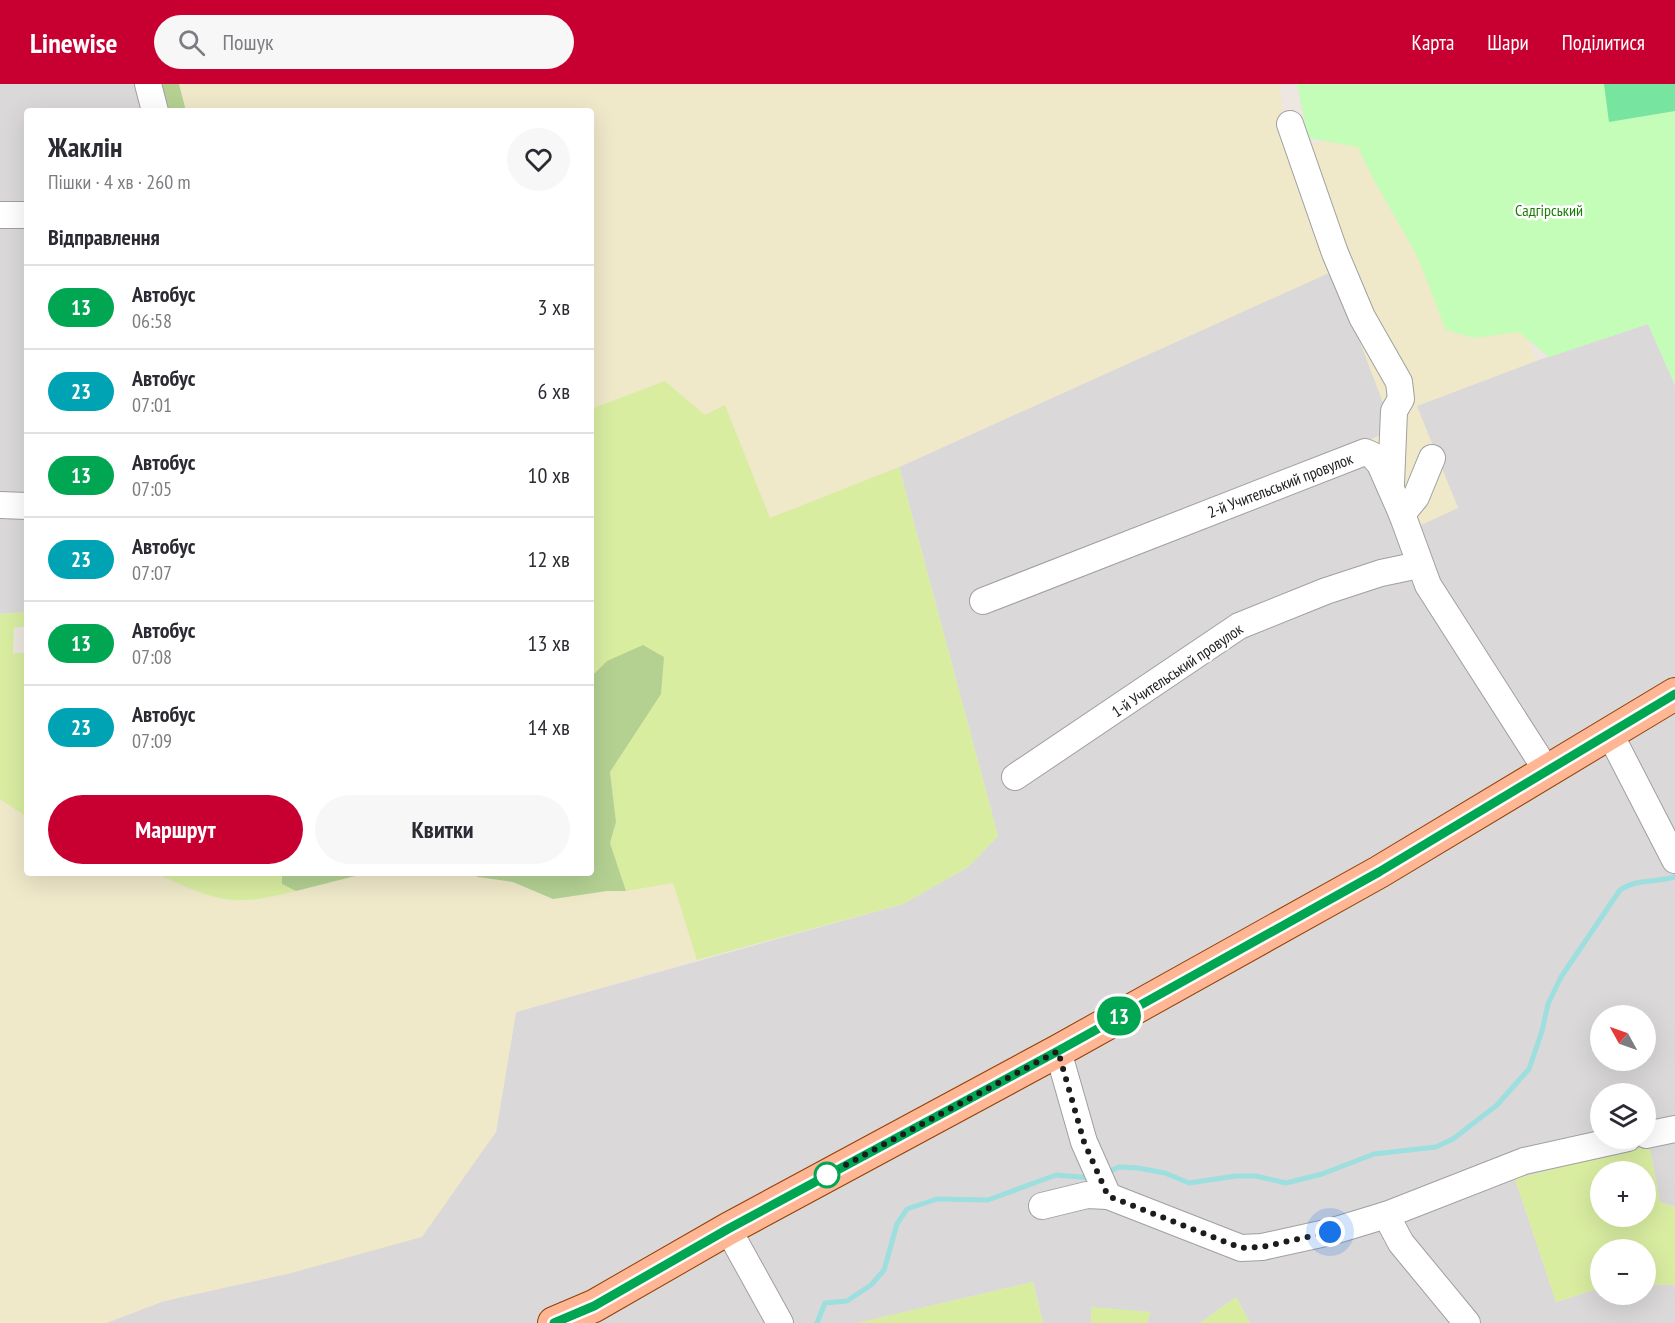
<!DOCTYPE html>
<html lang="uk">
<head>
<meta charset="utf-8">
<style>
	body { margin:0; font-family:"PT Sans Narrow",sans-serif; background:#f7f7f7; color:#2b2b33; height:100vh; display:flex; flex-direction:column; font-size:22px; white-space:nowrap }
	* { box-sizing:border-box; margin:0 }
	p { font-size:20px; color:#7c7c81 }
	.icon { flex:none; width:33px; height:33px; fill:none; stroke:currentColor; stroke-width:2; stroke-linecap:round; stroke-linejoin:round }
	.map { position:relative; flex:1; overflow:hidden }
	.side { position:absolute; left:24px; top:24px; width:570px; height:768px; display:flex; flex-direction:column; background:#fff; border-radius:6px; box-shadow:0 6px 24px #0002 }
	.side>* { flex:none }
	.badge { padding:0 12px; border-radius:20px; font-size:21px; line-height:39px }
	.needle { width:39px; rotate:310deg }
	.tools { position:absolute; left:1590px; top:921px; display:grid; gap:12px }
	.tools a { display:grid; place-items:center; width:66px; height:66px; border-radius:50%; background:#fff; box-shadow:0 6px 24px #0002; font-size:30px }
	.you { position:absolute; width:30px; height:30px; margin:-15px; border:4px solid #fff; border-radius:50%; background:#1a73e8; box-shadow:0 0 0 9px #1a73e833 }
	.map>.badge { position:absolute; translate:-50% -50%; box-shadow:0 0 0 3px #fff }
	h2 { padding:0 24px; font-size:22px; line-height:54px }
	.round { display:grid; place-items:center; flex:none; width:63px; height:63px; border-radius:32px; background:#f7f7f7 }
	.headline { display:flex; align-items:center; justify-content:space-between; height:102px; padding:0 24px }
	h1 { font-size:28px; font-weight:700; line-height:45px }
	.action { display:flex; gap:12px; margin-top:auto; padding:12px 24px }
	.action a { flex:1; height:69px; border-radius:36px; background:#c70031; color:#fff; font-size:24px; font-weight:700; line-height:69px; text-align:center }
	.action a+a { background:#f7f7f7; color:#2b2b33 }
	ul { padding:0; list-style:none }
	li { display:flex; align-items:center; gap:18px; height:84px; padding:0 24px; border-top:2px solid #e1e1e2 }
	li div { flex:1 }
	li b { display:block; font-size:22px }
	li em { font-style:normal }
	li .badge { min-width:66px; font-weight:700; text-align:center }
	header { display:flex; align-items:center; gap:36px; box-sizing:border-box; height:84px; padding:0 30px; background:#c70031; color:#fff }
	header strong { font-size:28px }
	nav { display:flex; gap:33px; margin-inline-start:auto; font-size:21px }
	.search { width:420px; height:54px; background:#f7f7f7; display:flex; align-items:center; gap:15px; box-sizing:border-box; padding:0 21px; border-radius:33px; color:#7c7c81; font-size:22px }
	.map>svg:first-child { display:block }
</style>
</head>
<body>
<header>
<strong>Linewise</strong>
<div class="search"><svg class="icon" aria-label="search" viewBox="0 0 24 24"><circle cx="10" cy="10" r="6"/><path d="M15 15l6 6"/></svg>Пошук</div>
<nav><a>Карта</a><a>Шари</a><a>Поділитися</a></nav>
</header>
<div class="map">
<svg width="1675" height="1239" viewBox="0 0 1675 1239">
	<rect width="100%" height="100%" fill="#eee6e0"/>
	<g fill="#dad8d9" fill-rule="evenodd">
		<polygon points="0,0 156,0 163,27 27,27 27,528 0,530"/>
		<path d="M 1333,187 L 1394,345 L 1364,359 L 1458,424 L 1416,322 L 1536,277 L 1648,240 L 1675,301 L 1675,1123 L 1660,1118 L 1649,1060 L 1515,1095 L 1556,1218 L 1600,1204 L 1600,1210 L 1646,1210 L 1646,1200 L 1675,1201 L 1675,1239 L 1250,1239 L 1236,1213 L 1200,1239 L 1147,1239 L 1150,1228 L 1091,1224 L 1091,1239 L 1043,1239 L 1033,1198 L 857,1239 L 106,1239 L 164,1217 L 291,1189 L 496,1048 L 516,928 L 903,820 L 968,783 L 998,752 L 899,383 ZM 1600,932 L 1646,932 L 1646,976 L 1600,976 ZM 1600,1010 L 1646,1010 L 1646,1054 L 1600,1054 Z"/>
	</g>
	<g fill="#efe8c9">
		<polygon points="179,0 1280,0 1283,35 1293,67 1358,45 1389,119 1406,128 1522,238 1536,277 1417,322 1458,424 1404,449 1363,359 1393,345 1333,187 899,383 770,434 725,322 705,331 665,297 591,325 591,27 186,27"/>
		<polygon points="0,715 27,733 27,789 155,789 184,802 231,816 274,812 367,789 471,789 478,793 513,798 553,815 607,807 626,807 673,799 697,876 516,928 496,1048 422,1153 291,1189 164,1217 106,1239 0,1239"/>
	</g>
	<g fill="#d9eda1" fill-rule="evenodd">
		<polygon points="665,297 705,331 725,321 770,434 899,383 998,752 968,783 903,820 697,876 673,799 626,807 610,759 616,738 610,688 625,664 607,577 591,593 591,325"/>
		<polygon points="27,528 27,542 14,544 13,569 27,569 27,733 0,715 0,530"/>
		<path d="M 155,789 L 282,789 L 282,800 L 296,807 C 276,812 252,818 231,816 C 205,813 178,799 155,789 Z"/>
		<path d="M 1649,1060 L 1660,1118 L 1675,1123 L 1675,1201 L 1646,1200 L 1646,1166 L 1600,1166 L 1600,1204 L 1556,1218 L 1515,1095 ZM 1600,1088 L 1646,1088 L 1646,1132 L 1600,1132 Z"/>
		<polygon points="1033,1198 1043,1239 857,1239"/>
		<polygon points="1236,1213 1250,1239 1200,1239"/>
		<polygon points="1091,1223 1151,1228 1147,1239 1091,1239"/>
	</g>
	<g fill="#b4d192">
		<polygon points="156,0 179,0 186,27 163,27"/>
		<polygon points="643,561 664,573 661,610 610,688 616,738 610,759 626,807 607,807 553,815 513,798 478,793 471,789 591,789 591,593 607,577"/>
		<polygon points="282,789 367,789 296,807 282,800"/>
	</g>
	<path fill="#c4fdb8" d="M 1297,0 L 1675,0 L 1675,301 L 1648,240 L 1549,273 L 1519,248 L 1474,254 L 1446,246 C 1433,215 1423,180 1406,152 C 1389,122 1372,95 1358,63 L 1308,54 Z"/>
	<polygon fill="#77e49f" points="1604,0 1675,0 1675,27 1609,38"/>
	<g fill="none" stroke-linecap="round" stroke-linejoin="round">
		<g stroke="#9ddfde" stroke-width="5">
			<path d="M 1106,1089 L 1119,1083 L 1138,1084 L 1165,1089 L 1189,1099 L 1236,1092 L 1256,1092 L 1286,1099 L 1322,1090 L 1374,1070 L 1436,1063 L 1453,1055 L 1497,1021 L 1529,985 L 1542,947 L 1548,920 L 1561,893 L 1620,806 C 1638,794 1655,799 1675,793"/>
			<polyline points="817,1239 825,1219 847,1217 871,1201 884,1186 897,1140 907,1125 937,1115 988,1116 1056,1091 1092,1094"/>
		</g>
		<defs>
			<g id="minor">
				<polyline points="148,0 155,27"/>
				<polyline points="1290,40 1335,169 1362,233 1399,298 1401,315 1394,327 1391,400"/>
				<polyline points="0,131 27,131"/>
				<polyline points="0,421 27,422"/>
				<polyline points="1402,430 1416,413 1432,374"/>
				<polyline points="983,517 1365,368 1372,371 1380,380 1402,430 1428,501 1547,687"/>
				<polyline points="1610,650 1675,776"/>
				<polyline points="1015,693 1239,542 1326,507 1381,489 1419,481"/>
				<polyline points="1058,967 1084,1058 1108,1112 1241,1164 1262,1163 1330,1148 1386,1131 1524,1077 1628,1054"/>
				<polyline points="1646,1051 1675,1045"/>
				<polyline points="1042,1122 1087,1111 1108,1112"/>
				<polyline points="1386,1131 1401,1159 1467,1239"/>
				<polyline points="728,1145 780,1239"/>
			</g>
			<polyline id="major" points="554,1239 594,1222 728,1145 1058,967 1379,788 1675,610"/>
		</defs>
		<use href="#minor" stroke="#a0a0a0" stroke-width="28"/>
		<use href="#major" stroke="#933e00" stroke-width="34"/>
		<use href="#minor" stroke="#fff" stroke-width="26"/>
		<use href="#major" stroke="#ffb694" stroke-width="32"/>
	</g>
	<g fill="none" stroke-linecap="round" stroke-linejoin="round">
		<defs>
			<polyline id="line" points="554,1239 594,1222 728,1145 1058,967 1379,788 1675,610"/>
		</defs>
		<use href="#line" stroke="#fff" stroke-width="14"/>
		<use href="#line" stroke="#00a651" stroke-width="9"/>
		<polyline stroke="#1c1c1c" stroke-width="6" stroke-dasharray="0 10.8" points="827,1091 1058,967 1084,1058 1108,1112 1241,1164 1262,1163 1330,1148"/>
	</g>
	<circle fill="#fff" stroke="#00a651" stroke-width="3" cx="827" cy="1091" r="12"/>
	<g text-anchor="middle" stroke-width="5" stroke-linejoin="round" paint-order="stroke">
		<g font-size="16" fill="#187f04" stroke="#fff">
			<text x="1549" y="132">Садгірський</text>
		</g>
		<g font-size="16" fill="#1c1c1c" stroke="#fff">
			<text transform="translate(1280 401) rotate(-21)" y="6">2-й Учительський провулок</text>
			<text transform="translate(1177 586) rotate(-34)" y="6">1-й Учительський провулок</text>
		</g>
	</g>
</svg>
<div class="tools">
<a><svg class="needle" viewBox="-14 -14 28 28"><path d="M0-13l5 13h-10z" fill="#e53935"/><path d="M0 13l5-13h-10z" fill="#7c7c81"/></svg></a>
<a><svg class="icon" aria-label="layers" viewBox="0 0 24 24"><path d="M12 4l9 5-9 5-9-5zM3 14l9 5 9-5"/></svg></a>
<a>+</a>
<a>−</a>
</div>
<div class="you" style="left:1330px;top:1148px"></div>
<b class="badge" style="left:1119px;top:932px;background:#00a651;color:#fff">13</b>
<section class="side">
<div class="headline"><div><h1>Жаклін</h1><p>Пішки · 4 хв · 260 m</p></div><a class="round"><svg class="icon" aria-label="heart" viewBox="0 0 24 24"><path d="M12 20l-8-8c-3-5 5-10 8-4 3-6 11-1 8 4z"/></svg></a></div>
<h2>Відправлення</h2>
<ul>
<li><span class="badge" style="background:#00a651;color:#fff">13</span><div><b>Автобус</b><p>06:58</p></div><em>3 хв</em></li>
<li><span class="badge" style="background:#00a3b4;color:#fff">23</span><div><b>Автобус</b><p>07:01</p></div><em>6 хв</em></li>
<li><span class="badge" style="background:#00a651;color:#fff">13</span><div><b>Автобус</b><p>07:05</p></div><em>10 хв</em></li>
<li><span class="badge" style="background:#00a3b4;color:#fff">23</span><div><b>Автобус</b><p>07:07</p></div><em>12 хв</em></li>
<li><span class="badge" style="background:#00a651;color:#fff">13</span><div><b>Автобус</b><p>07:08</p></div><em>13 хв</em></li>
<li><span class="badge" style="background:#00a3b4;color:#fff">23</span><div><b>Автобус</b><p>07:09</p></div><em>14 хв</em></li>
</ul>
<div class="action"><a>Маршрут</a><a>Квитки</a></div>
</section>
</div>
</body>
</html>
